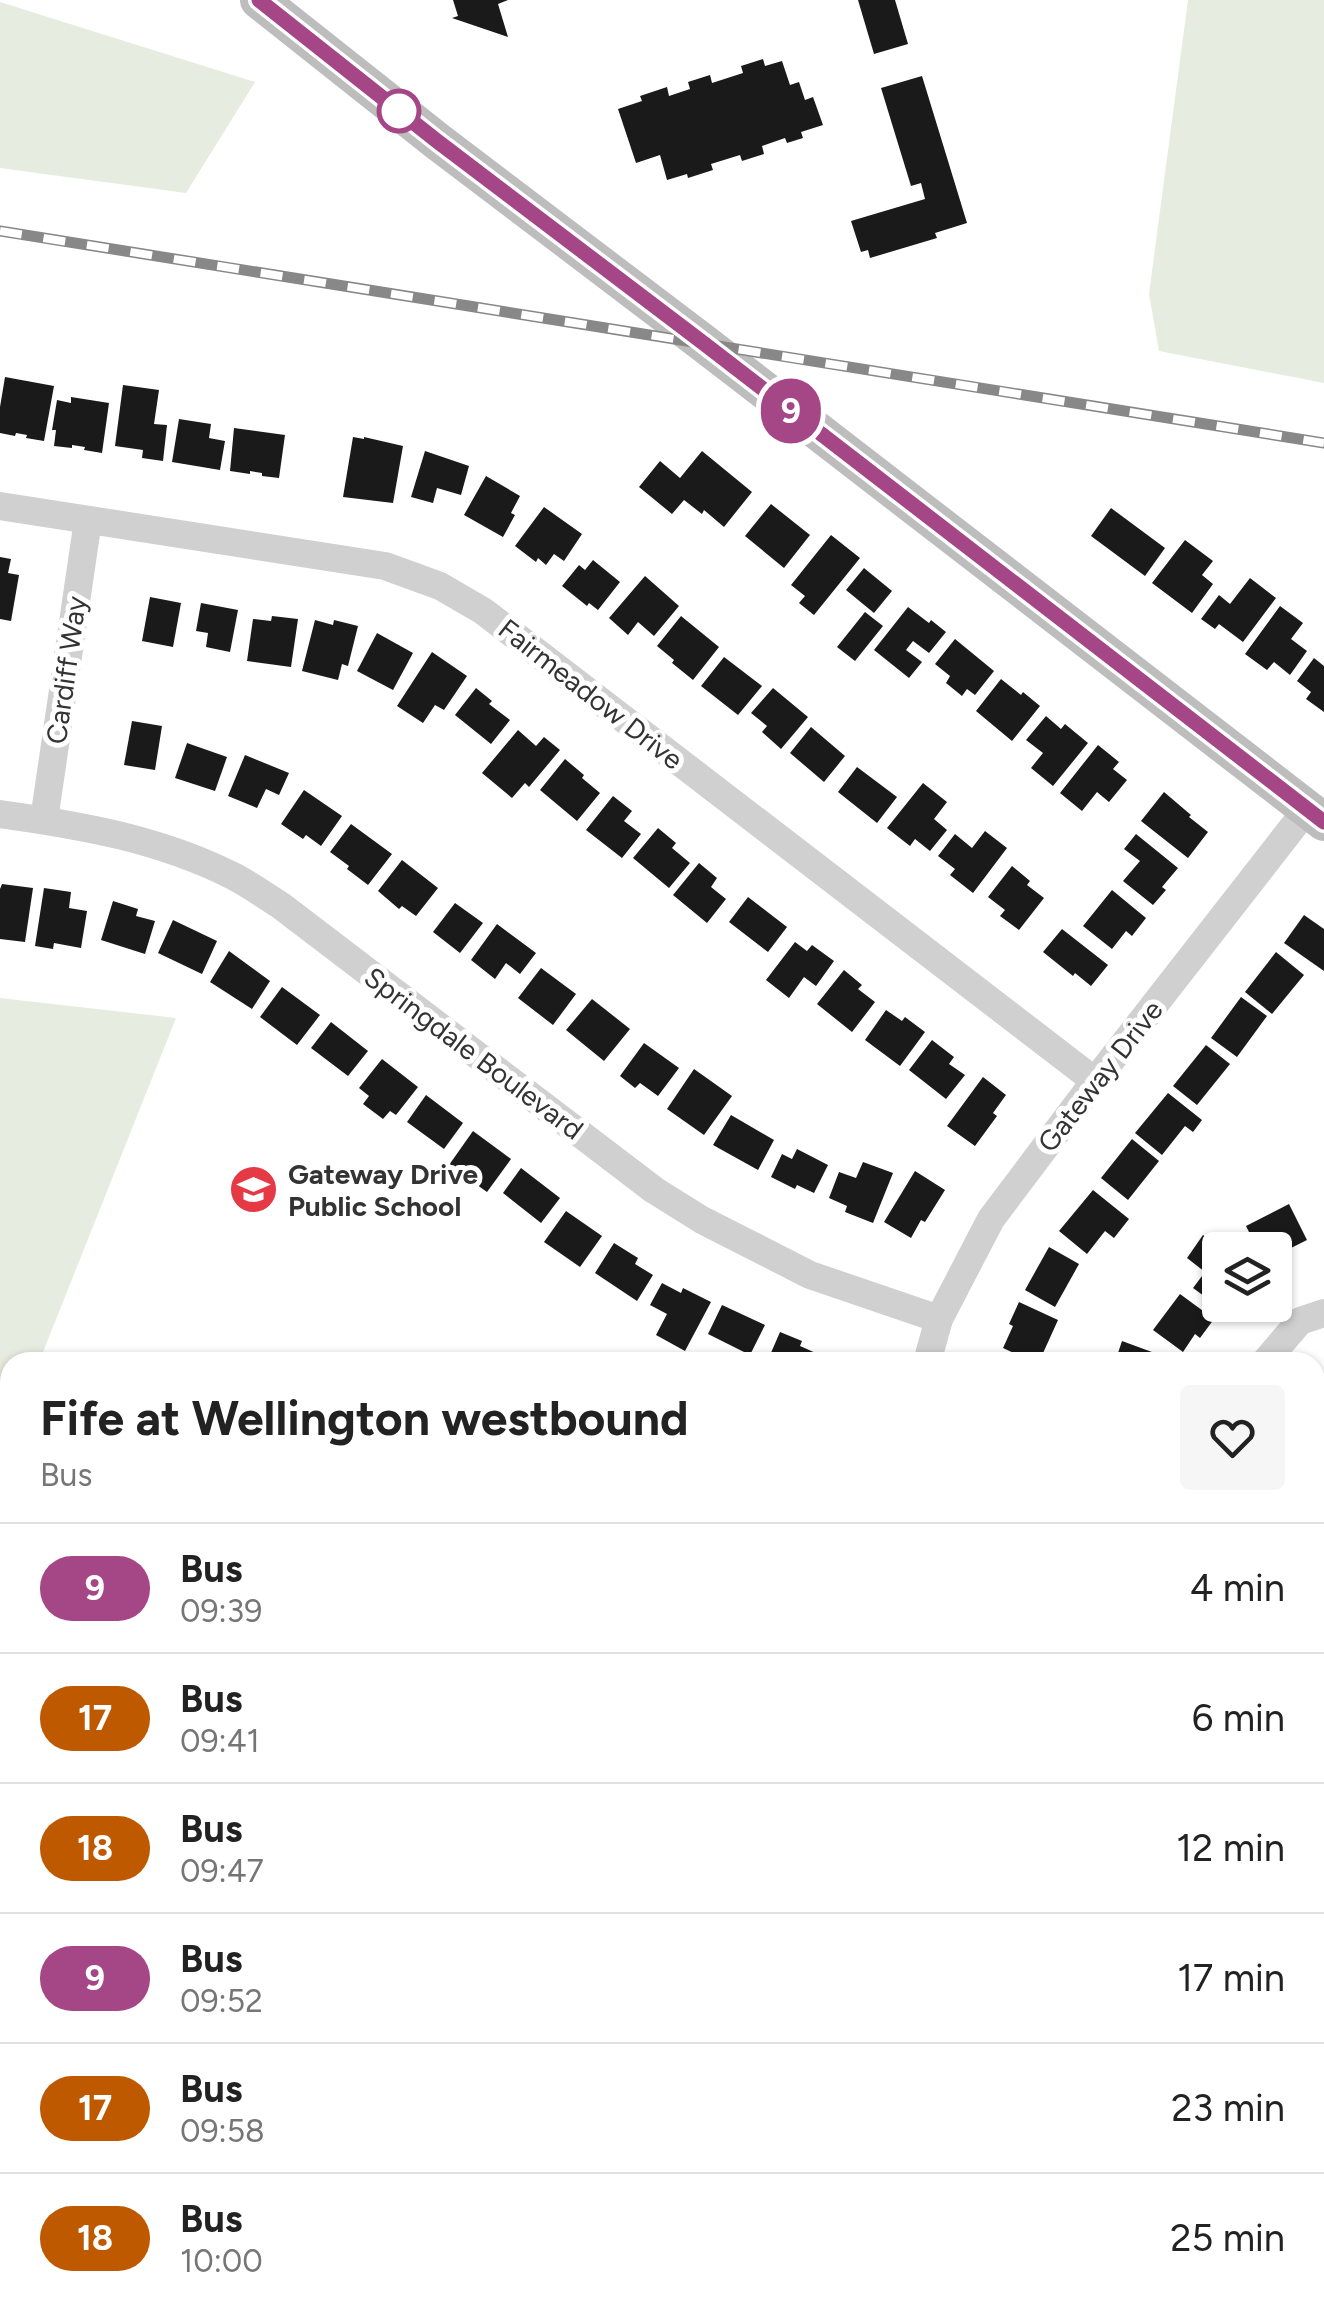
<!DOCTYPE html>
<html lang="en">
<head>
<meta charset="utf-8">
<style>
	body { margin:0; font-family:Figtree,sans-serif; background:#f6f6f6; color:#222; height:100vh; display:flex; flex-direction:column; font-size:38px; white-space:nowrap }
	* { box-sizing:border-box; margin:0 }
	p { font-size:32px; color:#767676 }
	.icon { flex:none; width:55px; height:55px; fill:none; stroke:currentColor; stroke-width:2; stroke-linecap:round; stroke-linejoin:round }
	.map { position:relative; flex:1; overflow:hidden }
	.side { position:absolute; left:0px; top:1352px; width:1325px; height:972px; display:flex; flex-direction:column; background:#fff; border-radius:30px 30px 0 0; box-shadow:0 2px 8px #0004 }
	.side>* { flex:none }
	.badge { padding:0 20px; border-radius:32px; font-size:35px; line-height:65px }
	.controls { position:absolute; left:1202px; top:1232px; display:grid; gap:20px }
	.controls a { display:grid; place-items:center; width:90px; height:90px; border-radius:10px; background:#fff; box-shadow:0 2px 8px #0004; font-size:50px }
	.map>.badge { position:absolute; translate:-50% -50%; box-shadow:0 0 0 5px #fff }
	.round { display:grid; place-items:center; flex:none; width:105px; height:105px; border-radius:10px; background:#f6f6f6 }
	.headline { display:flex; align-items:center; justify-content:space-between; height:170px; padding:0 40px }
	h1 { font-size:48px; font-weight:700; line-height:75px }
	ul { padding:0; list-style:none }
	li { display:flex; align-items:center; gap:30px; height:130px; padding:0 40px; border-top:2px solid #e0e0e0 }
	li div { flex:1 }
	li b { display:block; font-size:38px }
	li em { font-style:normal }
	li .badge { min-width:110px; font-weight:700; text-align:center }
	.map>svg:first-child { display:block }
</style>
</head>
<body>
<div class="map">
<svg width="1324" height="2323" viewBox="0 0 1324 2323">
	<rect width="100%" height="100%" fill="#fff"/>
	<g fill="#e6ecdf">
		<polygon points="1188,0 1324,0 1324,383 1159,351 1149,294"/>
		<polygon points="0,2 255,82 186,193 0,168"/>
		<polygon points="0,998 176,1018 39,1362 10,1362 10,1434 0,1459"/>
	</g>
	<g fill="#1a1a1a">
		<polygon points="453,0 508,0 498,4 508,37 452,18 458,16"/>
		<polygon points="858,0 895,0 908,44 874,54"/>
		<polygon points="763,59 765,66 782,61 790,85 799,82 805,100 813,97 823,125 801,132 803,138 787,143 785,138 762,146 764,154 742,161 740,155 711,164 713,170 688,178 687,174 667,180 660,155 636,163 618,109 642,101 640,96 667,87 669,96 690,89 688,82 710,75 712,83 743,73 741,66"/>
		<polygon points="922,76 967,223 935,233 937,238 870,258 868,250 861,252 851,221 925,199 921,183 911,186 881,88"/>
		<polygon points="5,377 54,386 44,441 26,438 27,435 16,433 15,436 0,433 0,407"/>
		<polygon points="123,385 159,390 154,424 167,425 163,461 142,458 143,450 115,446"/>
		<polygon points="71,397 109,403 102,453 84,450 85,447 72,445 72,448 54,446 56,430 52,430 57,400 71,403"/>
		<polygon points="179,419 211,424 209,438 225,441 220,470 172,462"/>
		<polygon points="234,428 285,435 279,478 262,476 262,473 250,471 250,474 230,471"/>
		<polygon points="353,437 364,439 364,437 403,446 393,503 343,497"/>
		<polygon points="425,451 469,466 461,495 437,488 433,503 411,497"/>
		<polygon points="702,451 752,492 724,527 704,510 702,514 684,500 672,514 639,487 660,461 680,478"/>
		<polygon points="486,476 520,496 511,513 515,515 503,537 464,515"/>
		<polygon points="771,504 810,535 784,568 745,536"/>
		<polygon points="544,507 582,534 564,561 554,554 546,565 538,558 536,562 515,546"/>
		<polygon points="1111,508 1165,548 1145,576 1091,536"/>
		<polygon points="831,535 860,558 814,615 799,603 805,596 791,585"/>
		<polygon points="1185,540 1213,561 1202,575 1213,584 1192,613 1152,583"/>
		<polygon points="0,557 11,559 8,573 19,575 11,621 0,619"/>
		<polygon points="593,560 620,582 598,610 589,603 587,606 562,586 579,565 585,570"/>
		<polygon points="864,568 892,591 874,613 846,590"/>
		<polygon points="645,576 679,606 654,636 638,622 628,635 609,618"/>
		<polygon points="1250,578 1276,598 1243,642 1219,624 1215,629 1201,619 1219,595 1230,604"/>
		<polygon points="150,597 181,603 173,647 142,641"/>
		<polygon points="201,603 238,610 230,652 206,647 208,633 196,631"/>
		<polygon points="1280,606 1303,623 1291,639 1307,651 1290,675 1274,662 1267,670 1245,654"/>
		<polygon points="908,607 929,623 931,620 946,632 929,653 913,641 906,650 922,662 909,678 874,650"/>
		<polygon points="865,612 883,626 855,661 837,647"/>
		<polygon points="272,616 298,619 291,667 247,661 253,619 271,621"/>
		<polygon points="681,616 719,647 693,680 672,663 674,660 657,646"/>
		<polygon points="315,620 333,625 334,620 358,626 348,666 342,664 338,680 302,671"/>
		<polygon points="377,633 413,653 393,690 357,671"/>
		<polygon points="955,639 994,671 975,695 967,689 962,696 946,683 950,676 935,664"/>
		<polygon points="432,652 467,676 444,710 435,705 423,723 397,706"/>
		<polygon points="724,657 762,686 738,715 701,686"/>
		<polygon points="1314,658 1324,666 1324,712 1306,699 1311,692 1297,681"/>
		<polygon points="1001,679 1021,695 1023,692 1040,706 1012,741 976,711"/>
		<polygon points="476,688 492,701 489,704 510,720 491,744 455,715"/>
		<polygon points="773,688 808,717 781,749 762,732 767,726 751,713"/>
		<polygon points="1046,716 1061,729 1065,724 1088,743 1053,786 1031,768 1043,753 1026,740"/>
		<polygon points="132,721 162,726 155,770 124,765"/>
		<polygon points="811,727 845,756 824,782 790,753"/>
		<polygon points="518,730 536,746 544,737 560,750 529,787 525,783 512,798 482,773"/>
		<polygon points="187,743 227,757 215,791 175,778"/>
		<polygon points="1098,745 1119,762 1113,769 1127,780 1109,802 1097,792 1082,811 1060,793"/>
		<polygon points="245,755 289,773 279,795 266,789 257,808 228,796"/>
		<polygon points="565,759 584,775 582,778 600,793 577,821 540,790"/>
		<polygon points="857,767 897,797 877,823 838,792"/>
		<polygon points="923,783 947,802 934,819 947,830 930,851 915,839 910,846 887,828"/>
		<polygon points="304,790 342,816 321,846 306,835 303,839 281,824"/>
		<polygon points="1164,792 1191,815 1189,817 1208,832 1188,858 1141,821"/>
		<polygon points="613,796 632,811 624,821 641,834 622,858 586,830"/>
		<polygon points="351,824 392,854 368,885 347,869 349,866 330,852"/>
		<polygon points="658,828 676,843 672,848 690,863 669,888 633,858"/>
		<polygon points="985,831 1007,848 973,893 950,875 955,869 938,856 955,834 972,848"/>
		<polygon points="1136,834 1178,868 1162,887 1166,890 1153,905 1123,881 1140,861 1124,849"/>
		<polygon points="402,860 438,888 416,916 402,906 399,909 378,891"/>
		<polygon points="699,863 717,878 711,887 726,899 707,923 673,895"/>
		<polygon points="1012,866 1030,881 1027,885 1044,898 1019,930 1000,916 1005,910 988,897"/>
		<polygon points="2,884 33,888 25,942 0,939 0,889"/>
		<polygon points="44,888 71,892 69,908 87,911 81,948 54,943 53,949 35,946"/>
		<polygon points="1112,890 1146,918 1132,936 1126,931 1112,949 1083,926"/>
		<polygon points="748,897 787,927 768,952 729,922"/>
		<polygon points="113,901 138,909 136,916 155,921 145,954 101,940"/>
		<polygon points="455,903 483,923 460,953 433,932"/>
		<polygon points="1304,915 1324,929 1324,971 1284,943"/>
		<polygon points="173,920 217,941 202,974 158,953"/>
		<polygon points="497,924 536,953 520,974 506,963 495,979 471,960"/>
		<polygon points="1062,929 1108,965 1091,986 1075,973 1073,976 1043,952"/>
		<polygon points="795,942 807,951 812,945 834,961 816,986 804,977 789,998 766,980"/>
		<polygon points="229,951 270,981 252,1009 210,982"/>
		<polygon points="1276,952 1304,975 1272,1014 1245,992"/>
		<polygon points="541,968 576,994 553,1025 518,998"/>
		<polygon points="844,970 862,985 858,989 875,1002 852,1032 817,1004"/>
		<polygon points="282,987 320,1015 297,1045 260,1017"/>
		<polygon points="1241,997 1267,1016 1237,1057 1211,1038"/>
		<polygon points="592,999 630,1029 604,1061 566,1030"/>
		<polygon points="886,1010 902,1021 905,1017 925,1032 900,1066 865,1040"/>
		<polygon points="331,1022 368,1051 348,1076 311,1048"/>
		<polygon points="932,1040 954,1057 949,1064 965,1075 946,1099 909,1070"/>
		<polygon points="644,1043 679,1068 658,1096 640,1083 635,1088 620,1076"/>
		<polygon points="1206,1045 1230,1064 1197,1105 1173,1086"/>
		<polygon points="382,1059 418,1087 396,1115 390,1111 383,1119 363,1104 369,1096 359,1088"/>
		<polygon points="694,1069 732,1096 704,1135 667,1109"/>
		<polygon points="983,1077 1006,1095 993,1113 997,1116 975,1146 947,1126"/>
		<polygon points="1168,1093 1202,1120 1193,1132 1185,1126 1162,1155 1135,1133"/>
		<polygon points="426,1095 463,1123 444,1149 407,1122"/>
		<polygon points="731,1115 774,1140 758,1170 713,1145"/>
		<polygon points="473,1131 511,1159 487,1192 449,1165"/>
		<polygon points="1132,1139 1159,1161 1128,1200 1101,1178"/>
		<polygon points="797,1149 828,1165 814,1193 797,1185 795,1189 771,1177 782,1154 792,1159"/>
		<polygon points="863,1162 893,1173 873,1223 845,1212 847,1206 829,1198 839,1172 856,1178"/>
		<polygon points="521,1168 560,1198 541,1223 503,1193"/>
		<polygon points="915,1171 945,1190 925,1222 921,1220 911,1238 884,1222"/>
		<polygon points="1093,1190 1129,1219 1114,1238 1105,1231 1087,1254 1059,1231"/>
		<polygon points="1289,1204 1307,1240 1275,1256 1275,1250 1249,1250 1243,1238 1250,1234 1246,1226"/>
		<polygon points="566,1211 602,1236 580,1267 544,1242"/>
		<polygon points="1203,1235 1220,1248 1220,1298 1215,1304 1193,1288 1205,1272 1187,1258"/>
		<polygon points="614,1243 638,1258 635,1264 653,1275 637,1301 595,1273"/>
		<polygon points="1049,1247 1079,1264 1055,1307 1025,1290"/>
		<polygon points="662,1283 681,1293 683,1288 711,1302 685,1351 656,1335 667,1314 650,1305"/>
		<polygon points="1180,1294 1214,1319 1200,1338 1195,1334 1183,1352 1153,1330"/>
		<polygon points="1019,1302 1058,1320 1039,1362 1033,1362 1003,1348 1013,1326 1009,1324"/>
		<polygon points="722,1305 765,1325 750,1355 708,1334"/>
		<polygon points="780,1332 802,1341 800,1346 818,1354 814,1362 767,1362"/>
		<polygon points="1122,1341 1179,1362 1115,1362"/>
		<polygon points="1324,1395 1324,1447 1315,1440 1315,1407"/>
		<polygon points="1324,1527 1324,1577 1320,1583 1315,1580 1315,1539"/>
		<polygon points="1315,1749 1324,1755 1324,1796 1322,1799 1315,1795"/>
		<polygon points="1315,2167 1324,2177 1324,2203 1315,2210"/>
		<polygon points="745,2315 803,2315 797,2323 755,2323"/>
	</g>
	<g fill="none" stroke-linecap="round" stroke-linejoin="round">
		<g stroke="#d0d0d0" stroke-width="28">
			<polyline points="0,506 385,566 440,586 483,611 1095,1081"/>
			<path d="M 0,814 C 80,825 160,839 233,876 C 249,884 264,895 280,905 L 654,1190 L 702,1220 L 810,1275 L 939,1319"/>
			<polyline points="44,820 88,520"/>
			<polyline points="927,1362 939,1319 991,1219 1095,1081 1307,809"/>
			<polyline points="1265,1362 1300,1321 1324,1313"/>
			<polyline points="1315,1663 1324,1670"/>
			<polyline points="1315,1933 1324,1919"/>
			<polyline points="1315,2054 1324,2065"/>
			<polyline points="0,2237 10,2244"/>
			<polyline points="1315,2297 1324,2289"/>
			<polyline points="257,2315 259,2323"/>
			<polyline points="623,2315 633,2323"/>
			<polyline points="1145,2315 1155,2323"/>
			<polyline points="1284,2323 1293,2315"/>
		</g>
		<polyline stroke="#bdbdbd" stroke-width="38" points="259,0 437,141 702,342 1324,822"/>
		<defs>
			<polyline id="rail" points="0,231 1324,443"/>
		</defs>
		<use href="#rail" stroke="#888" stroke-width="11"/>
		<use href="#rail" stroke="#fff" stroke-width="8" stroke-dasharray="22" stroke-linecap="butt"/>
	</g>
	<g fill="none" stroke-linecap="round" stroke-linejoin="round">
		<defs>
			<polyline id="line" points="259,0 437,141 702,342 1324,822"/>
		</defs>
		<use href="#line" stroke="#fff" stroke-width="22"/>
		<use href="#line" stroke="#a54686" stroke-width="15"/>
	</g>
	<defs>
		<symbol id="school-disc" viewBox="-11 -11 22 22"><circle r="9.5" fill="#e63946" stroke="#fff"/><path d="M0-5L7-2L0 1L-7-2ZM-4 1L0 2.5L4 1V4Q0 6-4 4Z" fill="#fff"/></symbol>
	</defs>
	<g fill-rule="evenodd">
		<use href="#school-disc" x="226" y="1162" width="55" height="55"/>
	</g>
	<circle fill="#fff" stroke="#a54686" stroke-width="5" cx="399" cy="111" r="20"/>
	<g text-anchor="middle" stroke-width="10" stroke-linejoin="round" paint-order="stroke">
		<g font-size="28" fill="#333" stroke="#fff">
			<text transform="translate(66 670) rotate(-82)" y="10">Cardiff Way</text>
			<text transform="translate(591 694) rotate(38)" y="10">Fairmeadow Drive</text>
			<text transform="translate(474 1053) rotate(37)" y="10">Springdale Boulevard</text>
			<text transform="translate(1100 1076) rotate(-52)" y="10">Gateway Drive</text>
		</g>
		<g font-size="28" font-weight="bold" fill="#333" stroke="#fff" text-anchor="start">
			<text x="288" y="1184">Gateway Drive<tspan x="288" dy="32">Public School</tspan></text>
		</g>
	</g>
</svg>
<div class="controls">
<a><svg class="icon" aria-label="layers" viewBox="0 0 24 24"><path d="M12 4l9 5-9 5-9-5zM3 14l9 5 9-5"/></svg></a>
</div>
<b class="badge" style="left:791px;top:411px;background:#a54686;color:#fff">9</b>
<section class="side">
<div class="headline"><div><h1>Fife at Wellington westbound</h1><p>Bus</p></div><a class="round"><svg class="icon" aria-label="heart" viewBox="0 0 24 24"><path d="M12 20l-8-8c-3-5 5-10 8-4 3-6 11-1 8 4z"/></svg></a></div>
<ul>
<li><span class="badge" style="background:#a54686;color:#fff">9</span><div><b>Bus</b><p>09:39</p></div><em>4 min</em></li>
<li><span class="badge" style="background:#bf5900;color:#fff">17</span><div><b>Bus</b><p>09:41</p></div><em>6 min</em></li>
<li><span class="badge" style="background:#bf5900;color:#fff">18</span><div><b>Bus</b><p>09:47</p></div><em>12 min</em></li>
<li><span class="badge" style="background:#a54686;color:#fff">9</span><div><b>Bus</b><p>09:52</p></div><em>17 min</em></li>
<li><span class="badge" style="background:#bf5900;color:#fff">17</span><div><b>Bus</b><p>09:58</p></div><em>23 min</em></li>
<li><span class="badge" style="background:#bf5900;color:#fff">18</span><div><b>Bus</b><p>10:00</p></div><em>25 min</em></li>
</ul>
</section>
</div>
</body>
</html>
